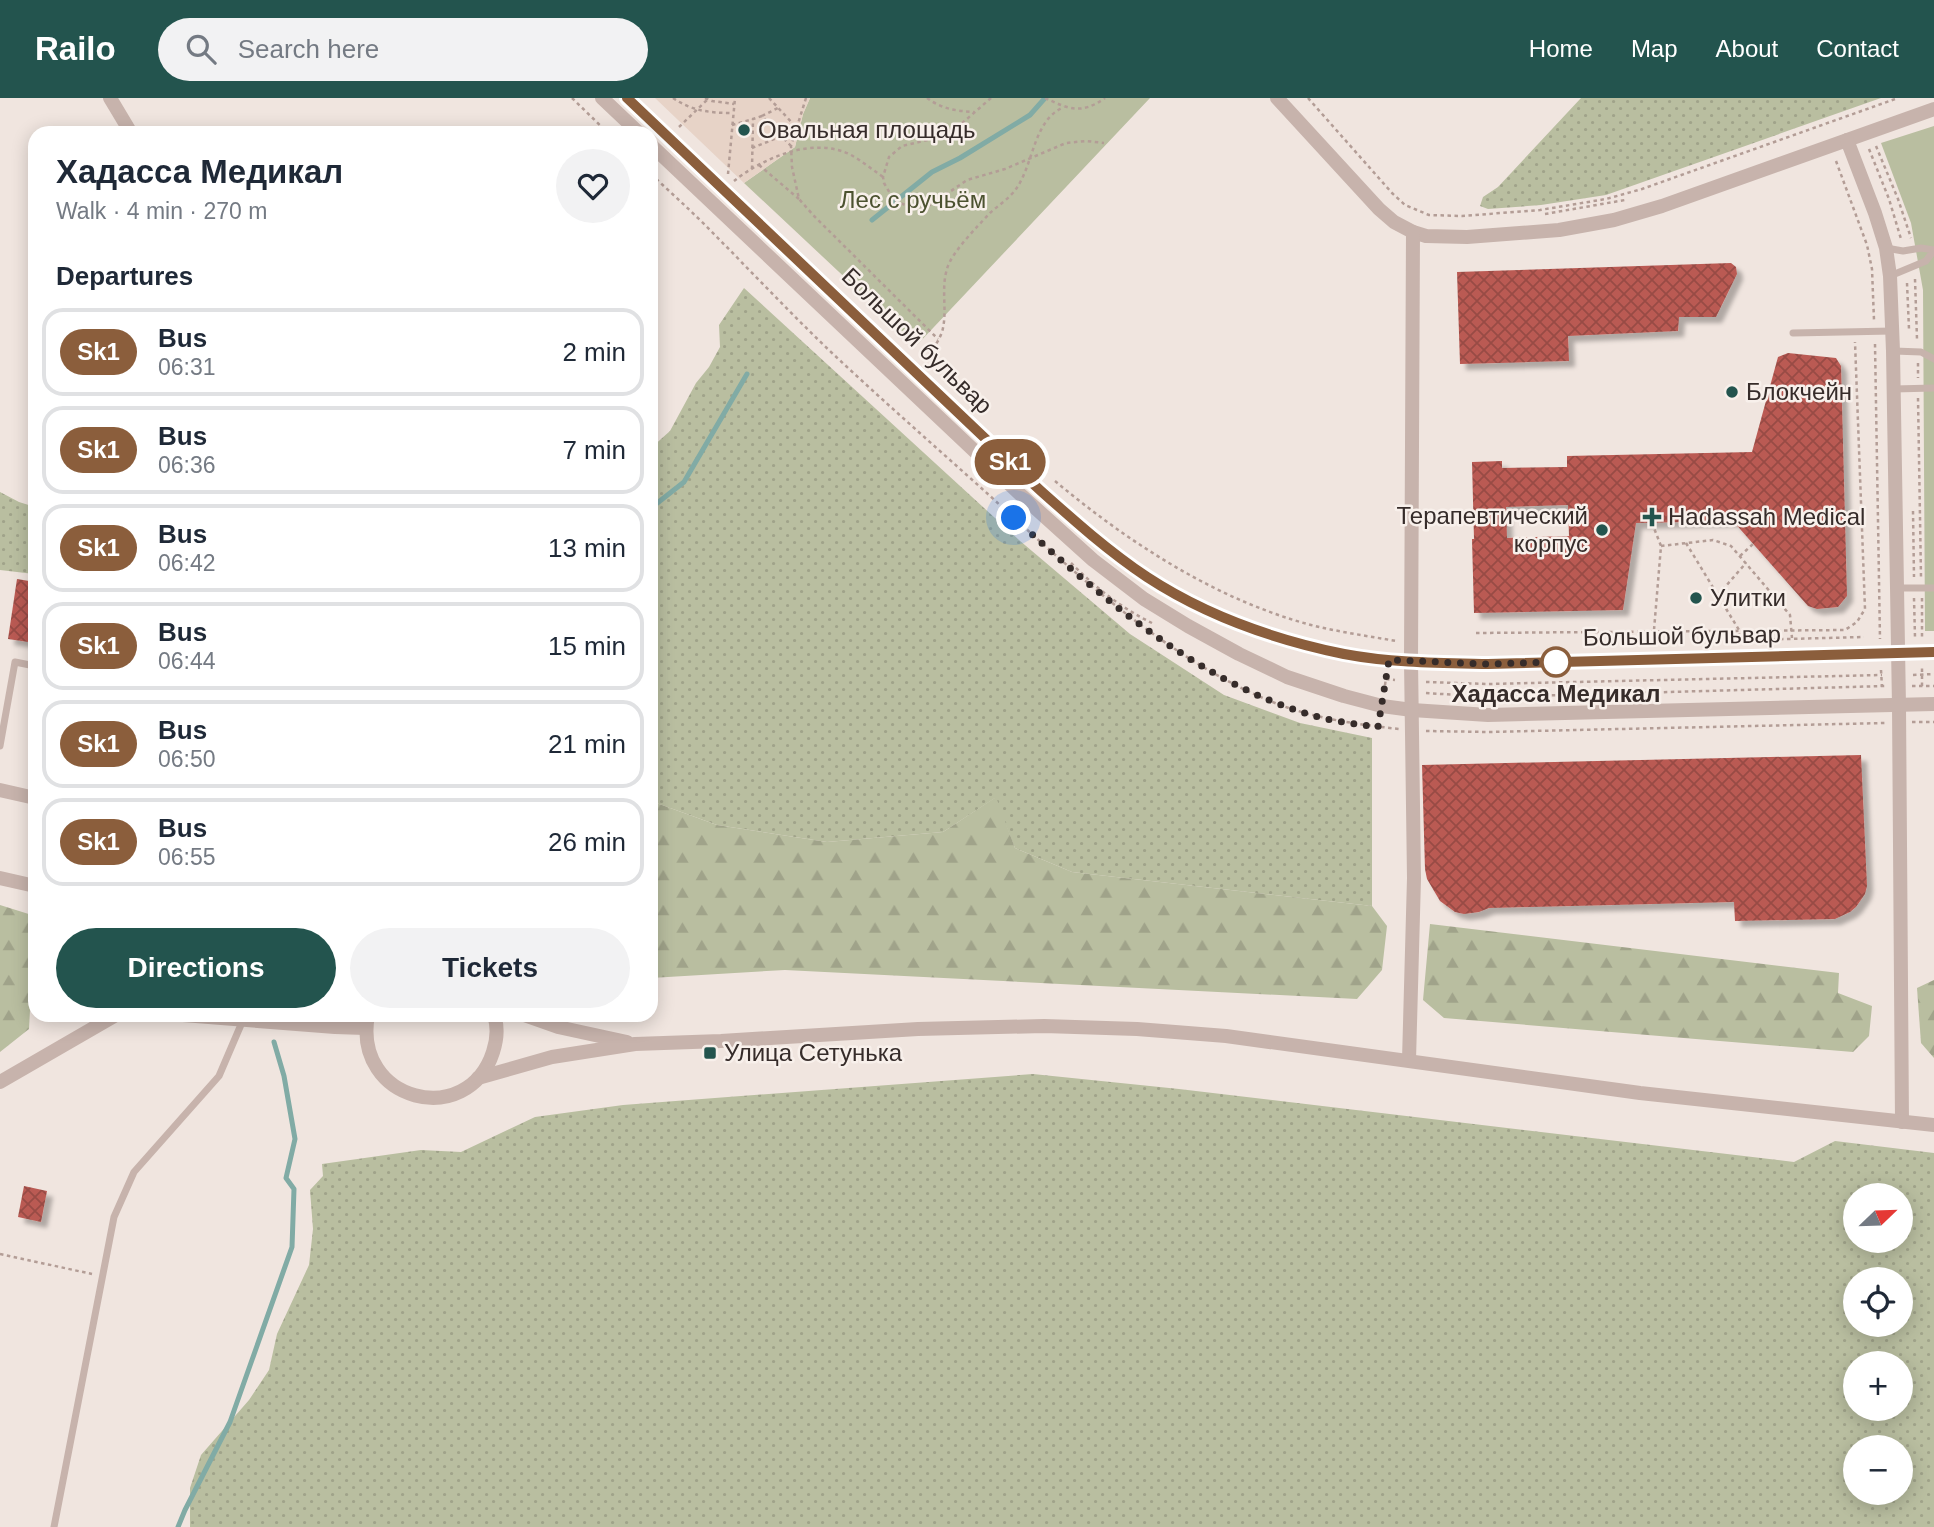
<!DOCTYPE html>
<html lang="en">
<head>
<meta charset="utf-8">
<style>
	body { margin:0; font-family:Helvetica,sans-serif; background:#f2f2f3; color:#1f2937; height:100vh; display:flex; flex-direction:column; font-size:26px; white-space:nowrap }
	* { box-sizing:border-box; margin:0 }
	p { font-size:23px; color:#747a83 }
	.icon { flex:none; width:38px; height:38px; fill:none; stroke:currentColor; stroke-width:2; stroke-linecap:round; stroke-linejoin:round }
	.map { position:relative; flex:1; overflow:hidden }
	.side { position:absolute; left:28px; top:28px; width:630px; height:896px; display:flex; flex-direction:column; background:#fff; border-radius:21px; box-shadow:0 4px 18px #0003 }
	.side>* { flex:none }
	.badge { padding:0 14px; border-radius:23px; font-size:24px; line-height:46px }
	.needle { width:46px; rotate:67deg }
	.controls { position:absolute; left:1843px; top:1085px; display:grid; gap:14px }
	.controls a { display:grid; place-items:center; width:70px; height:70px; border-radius:50%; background:#fff; box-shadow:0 4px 18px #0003; font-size:35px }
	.you { position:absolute; width:35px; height:35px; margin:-18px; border:5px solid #fff; border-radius:50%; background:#1a73e8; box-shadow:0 0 0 10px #1a73e833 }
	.map>.badge { position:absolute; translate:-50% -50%; box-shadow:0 0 0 4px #fff }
	h2 { padding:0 28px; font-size:26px; line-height:63px }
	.round { display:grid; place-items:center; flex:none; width:74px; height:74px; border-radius:37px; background:#f2f2f3 }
	.summary { display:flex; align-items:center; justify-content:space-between; height:119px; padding:0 28px }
	h1 { font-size:33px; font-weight:800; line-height:52px }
	.cta { display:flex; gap:14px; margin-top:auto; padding:14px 28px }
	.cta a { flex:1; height:80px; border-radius:42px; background:#23544e; color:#fff; font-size:28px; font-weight:800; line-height:80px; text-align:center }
	.cta a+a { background:#f2f2f3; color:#1f2937 }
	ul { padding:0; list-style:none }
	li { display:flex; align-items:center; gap:21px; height:88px; margin:0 14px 10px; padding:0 14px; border:4px solid #e0e1e3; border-radius:21px }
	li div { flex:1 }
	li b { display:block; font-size:26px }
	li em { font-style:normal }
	li .badge { min-width:77px; font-weight:700; text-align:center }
	header { display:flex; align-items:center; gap:42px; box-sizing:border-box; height:98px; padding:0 35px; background:#23544e; color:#fff }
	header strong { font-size:33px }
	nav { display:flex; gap:38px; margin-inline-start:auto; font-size:24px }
	.search { width:490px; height:63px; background:#f2f2f3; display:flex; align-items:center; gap:18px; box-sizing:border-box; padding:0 24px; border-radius:38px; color:#747a83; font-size:26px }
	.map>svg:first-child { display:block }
</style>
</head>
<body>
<header>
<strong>Railo</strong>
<div class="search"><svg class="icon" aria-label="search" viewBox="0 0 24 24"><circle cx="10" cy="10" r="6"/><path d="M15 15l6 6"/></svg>Search here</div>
<nav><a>Home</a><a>Map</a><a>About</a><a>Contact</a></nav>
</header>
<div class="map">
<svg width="1934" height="1429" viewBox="0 0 1934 1429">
	<defs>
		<pattern id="grass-dots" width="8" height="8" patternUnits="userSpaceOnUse" patternTransform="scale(1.75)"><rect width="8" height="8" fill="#b9bea0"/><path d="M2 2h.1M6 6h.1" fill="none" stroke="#a0a38a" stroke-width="1.8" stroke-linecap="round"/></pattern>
		<pattern id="forest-firs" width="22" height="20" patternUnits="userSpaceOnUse" patternTransform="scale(1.75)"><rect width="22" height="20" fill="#b9bea0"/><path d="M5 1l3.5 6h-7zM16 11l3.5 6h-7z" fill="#a0a38a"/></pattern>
		<pattern id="building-cross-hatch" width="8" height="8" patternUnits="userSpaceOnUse" patternTransform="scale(1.75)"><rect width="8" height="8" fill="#ba5a53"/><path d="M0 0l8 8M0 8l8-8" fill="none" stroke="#984b45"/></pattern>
		<filter id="shadow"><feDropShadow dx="6" dy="6" stdDeviation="2" flood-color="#0004"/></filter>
	</defs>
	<rect width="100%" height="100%" fill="#f0e5df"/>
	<g fill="url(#grass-dots)" fill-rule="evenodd">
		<polygon points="1581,0 1881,0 1606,97 1541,107 1488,111 1480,108 1483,99 1498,89"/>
		<polygon points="744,190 1019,442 1130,536 1224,597 1300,625 1372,640 1372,808 1072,774 1015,750 995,700 943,734 827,744 717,727 651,703 651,350 670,333 696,285 709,269 720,249 719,227"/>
		<polygon points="0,394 19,404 35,409 34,476 0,472"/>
		<path d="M 1033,976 L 1179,991 L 1794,1064 L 1835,1043 L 1934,1055 L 1934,1429 L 190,1429 L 190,1390 L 201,1357 L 249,1302 L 269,1272 L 277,1236 L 309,1167 L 313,1131 L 310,1092 L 323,1078 L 322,1066 L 421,1052 L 461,1054 L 535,1019 L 623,1007 ZM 1855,1097 L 1900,1097 L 1900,1143 L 1855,1143 ZM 1855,1181 L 1900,1181 L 1900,1227 L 1855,1227 ZM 1855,1265 L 1900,1265 L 1900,1311 L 1855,1311 ZM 1855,1349 L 1900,1349 L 1900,1395 L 1855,1395 Z"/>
	</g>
	<g fill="url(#forest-firs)">
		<polygon points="996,699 1015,750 1072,774 1372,808 1387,828 1382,872 1357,901 785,872 651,880 651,703 717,727 827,744 943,734"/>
		<polygon points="0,807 35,818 35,855 33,855 29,931 0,954"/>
		<polygon points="1430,826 1839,875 1838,895 1872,908 1869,938 1853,954 1444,920 1423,902"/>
		<polygon points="1934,882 1934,960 1921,945 1917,890"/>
	</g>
	<g fill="#b9bea0">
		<polygon points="810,0 1150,0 917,247 744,85 795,49 803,16"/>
		<polygon points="1934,28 1934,533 1925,533 1923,192 1911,125 1881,45"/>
	</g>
	<polygon fill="#e7d3c7" points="655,0 810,0 803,16 795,49 744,85"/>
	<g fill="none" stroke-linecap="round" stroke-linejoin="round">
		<g stroke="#81aba5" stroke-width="5">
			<polyline points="872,122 932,74 960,60 1030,17 1045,0"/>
			<polyline points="651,410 684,384 747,276"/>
			<polyline points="178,1429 185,1412 230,1324 292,1149 294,1091 286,1080 295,1041 284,978 274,944"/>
		</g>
	</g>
	<g fill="url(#building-cross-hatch)" fill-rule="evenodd" filter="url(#shadow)">
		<polygon points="1731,165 1736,169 1737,176 1716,219 1679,219 1678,233 1568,238 1569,263 1460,266 1457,174"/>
		<path d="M 1788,255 L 1836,260 L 1841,268 L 1847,498 L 1838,509 L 1817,511 L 1808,508 L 1733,423 L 1636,425 L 1623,512 L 1474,515 L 1472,441 L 1474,441 L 1472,364 L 1502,363 L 1502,370 L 1567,369 L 1567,358 L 1752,354 L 1778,259 ZM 1568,407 L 1569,438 L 1507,440 L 1506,409 Z"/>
		<polygon points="17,481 35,484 35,545 8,541"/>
		<polygon points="1861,657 1867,788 1865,796 1856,809 1850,814 1835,821 1735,823 1734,804 1489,810 1479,814 1464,816 1455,814 1440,803 1427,781 1425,771 1422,667"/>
		<polygon points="24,1088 47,1093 41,1124 18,1119"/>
	</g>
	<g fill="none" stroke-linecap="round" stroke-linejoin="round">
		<g stroke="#b39d96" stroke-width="2.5" stroke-dasharray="3.5 3.5" stroke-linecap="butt">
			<polyline points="572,0 608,35"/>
			<path d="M 673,0 C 692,13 710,15 733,15"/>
			<polyline points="705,0 712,3 734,6"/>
			<polyline points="769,0 796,29"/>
			<polyline points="806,0 791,48 792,69 799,101 814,118 938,241"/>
			<path d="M 927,0 C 942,11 956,13 974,14"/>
			<polyline points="991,0 960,27 932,41 902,48 889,59 883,79 884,85 894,102 914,111 923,110 932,106 967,82 1005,71 1066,45 1086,43 1104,45"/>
			<path d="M 1045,0 C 1069,11 1081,17 1105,0"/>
			<polyline points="1308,0 1392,95 1405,107 1429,117 1462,118 1540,112 1606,101 1642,91 1898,0"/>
			<polyline points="762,18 778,10"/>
			<polyline points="732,27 753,21"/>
			<polyline points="679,29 709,0"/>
			<polyline points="1876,48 1898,101 1911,140"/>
			<polyline points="752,50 782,38"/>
			<polyline points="1869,51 1889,101 1901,141"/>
			<polyline points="1836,63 1867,147 1872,171 1874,222"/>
			<polyline points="759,67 799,101"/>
			<polyline points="752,71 753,21 762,18 791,48"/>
			<path d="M 651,76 C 669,93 687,109 705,127 C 747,169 788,213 832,255 C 883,303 937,350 989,397 C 1071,472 1166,560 1270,603 C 1311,620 1354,626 1399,631"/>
			<polyline points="728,76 735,0"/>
			<path d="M 734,83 C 764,59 815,38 851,57 C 862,63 873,72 883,79"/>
			<polyline points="1545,116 1625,102"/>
			<polyline points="1915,181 1917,241"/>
			<polyline points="1907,185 1909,231"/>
			<polyline points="1875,246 1880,541"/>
			<path d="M 925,263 C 931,253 941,241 943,230 C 947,211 941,190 947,171 C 951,155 977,129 989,116 C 997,108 1009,101 1016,91 C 1034,66 1033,22 1064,9"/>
			<polyline points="1918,265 1918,280"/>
			<polyline points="1918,300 1921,479"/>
			<path d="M 1055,383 C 1129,445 1217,502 1311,527 C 1339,534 1368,538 1396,543"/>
			<polyline points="1913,413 1914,479"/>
			<polyline points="1652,425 1661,448 1654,532"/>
			<polyline points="1686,445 1739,532 1739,542"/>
			<polyline points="1661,448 1713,442 1731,448 1790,517 1792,540"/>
			<polyline points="1740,458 1753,446"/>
			<path d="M 1071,465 C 1095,489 1121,510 1152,525"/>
			<polyline points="1718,497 1746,465"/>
			<polyline points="1914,500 1915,539"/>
			<polyline points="1922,500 1922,539"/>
			<polyline points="1476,535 1845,532 1857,524 1865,511 1855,244"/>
			<polyline points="1710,543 1864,539"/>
			<polyline points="1881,572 1882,589"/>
			<polyline points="1913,577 1934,576"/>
			<polyline points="1386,581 1395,582"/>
			<polyline points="1426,584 1487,586 1882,577"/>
			<polyline points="1912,588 1934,588"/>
			<polyline points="1922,588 1922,570"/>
			<polyline points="1384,594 1386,580"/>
			<polyline points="1426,595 1489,599 1885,588"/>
			<polyline points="1912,624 1934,624"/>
			<polyline points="1426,633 1488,634 1885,625"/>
			<polyline points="0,1156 92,1176"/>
		</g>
		<g stroke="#c7b3ac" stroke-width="7">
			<polyline points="1886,150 1903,153 1921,150 1934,152 1926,163 1890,178"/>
			<polyline points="1793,235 1892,233"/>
			<polyline points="1894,253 1921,254 1934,261"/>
			<polyline points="1894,291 1934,290"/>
			<polyline points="1897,490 1934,490"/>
			<polyline points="0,648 15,564 35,568"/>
			<polyline points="54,1429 114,1119 134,1074 219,978 243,922"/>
		</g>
		<g stroke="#c7b3ac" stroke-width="14">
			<polyline points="110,0 131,35"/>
			<polyline points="602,0 639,35"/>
			<path d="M 627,0 L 1031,384 C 1068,417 1105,451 1146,479 C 1205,517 1276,543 1344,556 C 1391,565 1440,565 1488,566 L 1934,554"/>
			<polyline points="1277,0 1379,111 1394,124 1413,134 1426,138 1467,139 1559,132 1614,122 1662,108 1934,11"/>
			<polyline points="1847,42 1875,115 1886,150 1890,178 1893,253 1899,608 1902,1024"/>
			<polyline points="651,47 1022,398 1093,462 1144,501 1188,528 1239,556 1287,579 1344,598 1382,608 1412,612 1488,617 1934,606"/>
			<polyline points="0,692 35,700"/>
			<polyline points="0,780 35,788"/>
			<polyline points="183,917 335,929 365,930"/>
			<path d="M 368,917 C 352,1004 468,1032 493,954 C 497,942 498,929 494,917"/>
			<polyline points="524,917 558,929 627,944"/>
			<polyline points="1409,962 1414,780 1411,563 1413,134"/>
			<polyline points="478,980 552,959 635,946 721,943 918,931 1044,928 1137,931 1226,938 1640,995 1934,1027"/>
			<polyline points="0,984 116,917"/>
		</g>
	</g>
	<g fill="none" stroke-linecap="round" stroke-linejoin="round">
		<defs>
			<path id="line" d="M 627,0 L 1031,384 C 1068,417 1105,451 1147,479 C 1205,517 1276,542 1344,556 C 1391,565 1440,565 1488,566 L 1934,554"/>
		</defs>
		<use href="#line" stroke="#fff" stroke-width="16"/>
		<use href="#line" stroke="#8b5e3c" stroke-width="10"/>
		<path stroke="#362c2a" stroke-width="7" stroke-dasharray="0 12.6" d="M 1014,420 C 1101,499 1200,586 1315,618 C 1336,624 1357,626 1378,629 L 1389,562 L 1488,566 L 1556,564"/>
	</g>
	<g fill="#23544e" stroke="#f8f0eb" stroke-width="2.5">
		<circle cx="744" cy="32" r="7"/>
		<circle cx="1732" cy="294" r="7"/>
		<path d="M1648.5 408.5h7v7h7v7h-7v7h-7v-7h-7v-7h7z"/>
		<circle cx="1602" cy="432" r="7"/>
		<circle cx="1696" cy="500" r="7"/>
		<rect x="703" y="948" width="14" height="14" rx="3.5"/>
	</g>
	<circle fill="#fff" stroke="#8b5e3c" stroke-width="3.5" cx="1556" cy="564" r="14"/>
	<g text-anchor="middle" stroke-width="5" stroke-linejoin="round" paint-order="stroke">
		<g font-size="24" fill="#362c2a" stroke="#f8f0eb" text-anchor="start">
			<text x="758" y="40">Овальная площадь</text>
			<text x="1746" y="302">Блокчейн</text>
			<text x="1588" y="426" text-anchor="end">Терапевтический<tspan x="1588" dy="28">корпус</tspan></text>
			<text x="1668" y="427">Hadassah Medical</text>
			<text x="1710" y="508">Улитки</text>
			<text x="724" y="963">Улица Сетунька</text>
		</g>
		<g font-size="24" fill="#4c5230" stroke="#f8f0eb">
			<text x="913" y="110">Лес с ручьём</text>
		</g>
		<g font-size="24" fill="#362c2a" stroke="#f8f0eb">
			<text transform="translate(917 243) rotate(44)" y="8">Большой бульвар</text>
			<text transform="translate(1682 538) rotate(-1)" y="8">Большой бульвар</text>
		</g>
		<g font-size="24" font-weight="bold" fill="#362c2a" stroke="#f8f0eb">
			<text x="1556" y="604">Хадасса Медикал</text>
		</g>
	</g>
</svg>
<div class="controls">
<a><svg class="needle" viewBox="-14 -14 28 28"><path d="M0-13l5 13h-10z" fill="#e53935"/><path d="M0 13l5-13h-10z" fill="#747a83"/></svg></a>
<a><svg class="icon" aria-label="locate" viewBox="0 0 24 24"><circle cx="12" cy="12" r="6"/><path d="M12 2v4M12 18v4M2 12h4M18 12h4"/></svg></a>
<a>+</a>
<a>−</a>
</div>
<div class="you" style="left:1014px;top:420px"></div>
<b class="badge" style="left:1010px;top:364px;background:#8b5e3c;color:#fff">Sk1</b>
<section class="side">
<div class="summary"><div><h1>Хадасса Медикал</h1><p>Walk · 4 min · 270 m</p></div><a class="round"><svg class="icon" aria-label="heart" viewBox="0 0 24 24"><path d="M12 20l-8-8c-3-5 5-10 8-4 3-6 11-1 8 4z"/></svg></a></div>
<h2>Departures</h2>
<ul>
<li><span class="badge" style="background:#8b5e3c;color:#fff">Sk1</span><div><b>Bus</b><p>06:31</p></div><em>2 min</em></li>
<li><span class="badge" style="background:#8b5e3c;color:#fff">Sk1</span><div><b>Bus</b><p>06:36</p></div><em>7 min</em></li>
<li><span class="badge" style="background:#8b5e3c;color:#fff">Sk1</span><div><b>Bus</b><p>06:42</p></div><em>13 min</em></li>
<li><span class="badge" style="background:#8b5e3c;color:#fff">Sk1</span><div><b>Bus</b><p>06:44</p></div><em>15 min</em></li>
<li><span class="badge" style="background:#8b5e3c;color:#fff">Sk1</span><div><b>Bus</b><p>06:50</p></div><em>21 min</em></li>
<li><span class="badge" style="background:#8b5e3c;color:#fff">Sk1</span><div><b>Bus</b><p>06:55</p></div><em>26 min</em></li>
</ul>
<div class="cta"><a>Directions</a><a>Tickets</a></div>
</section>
</div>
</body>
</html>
